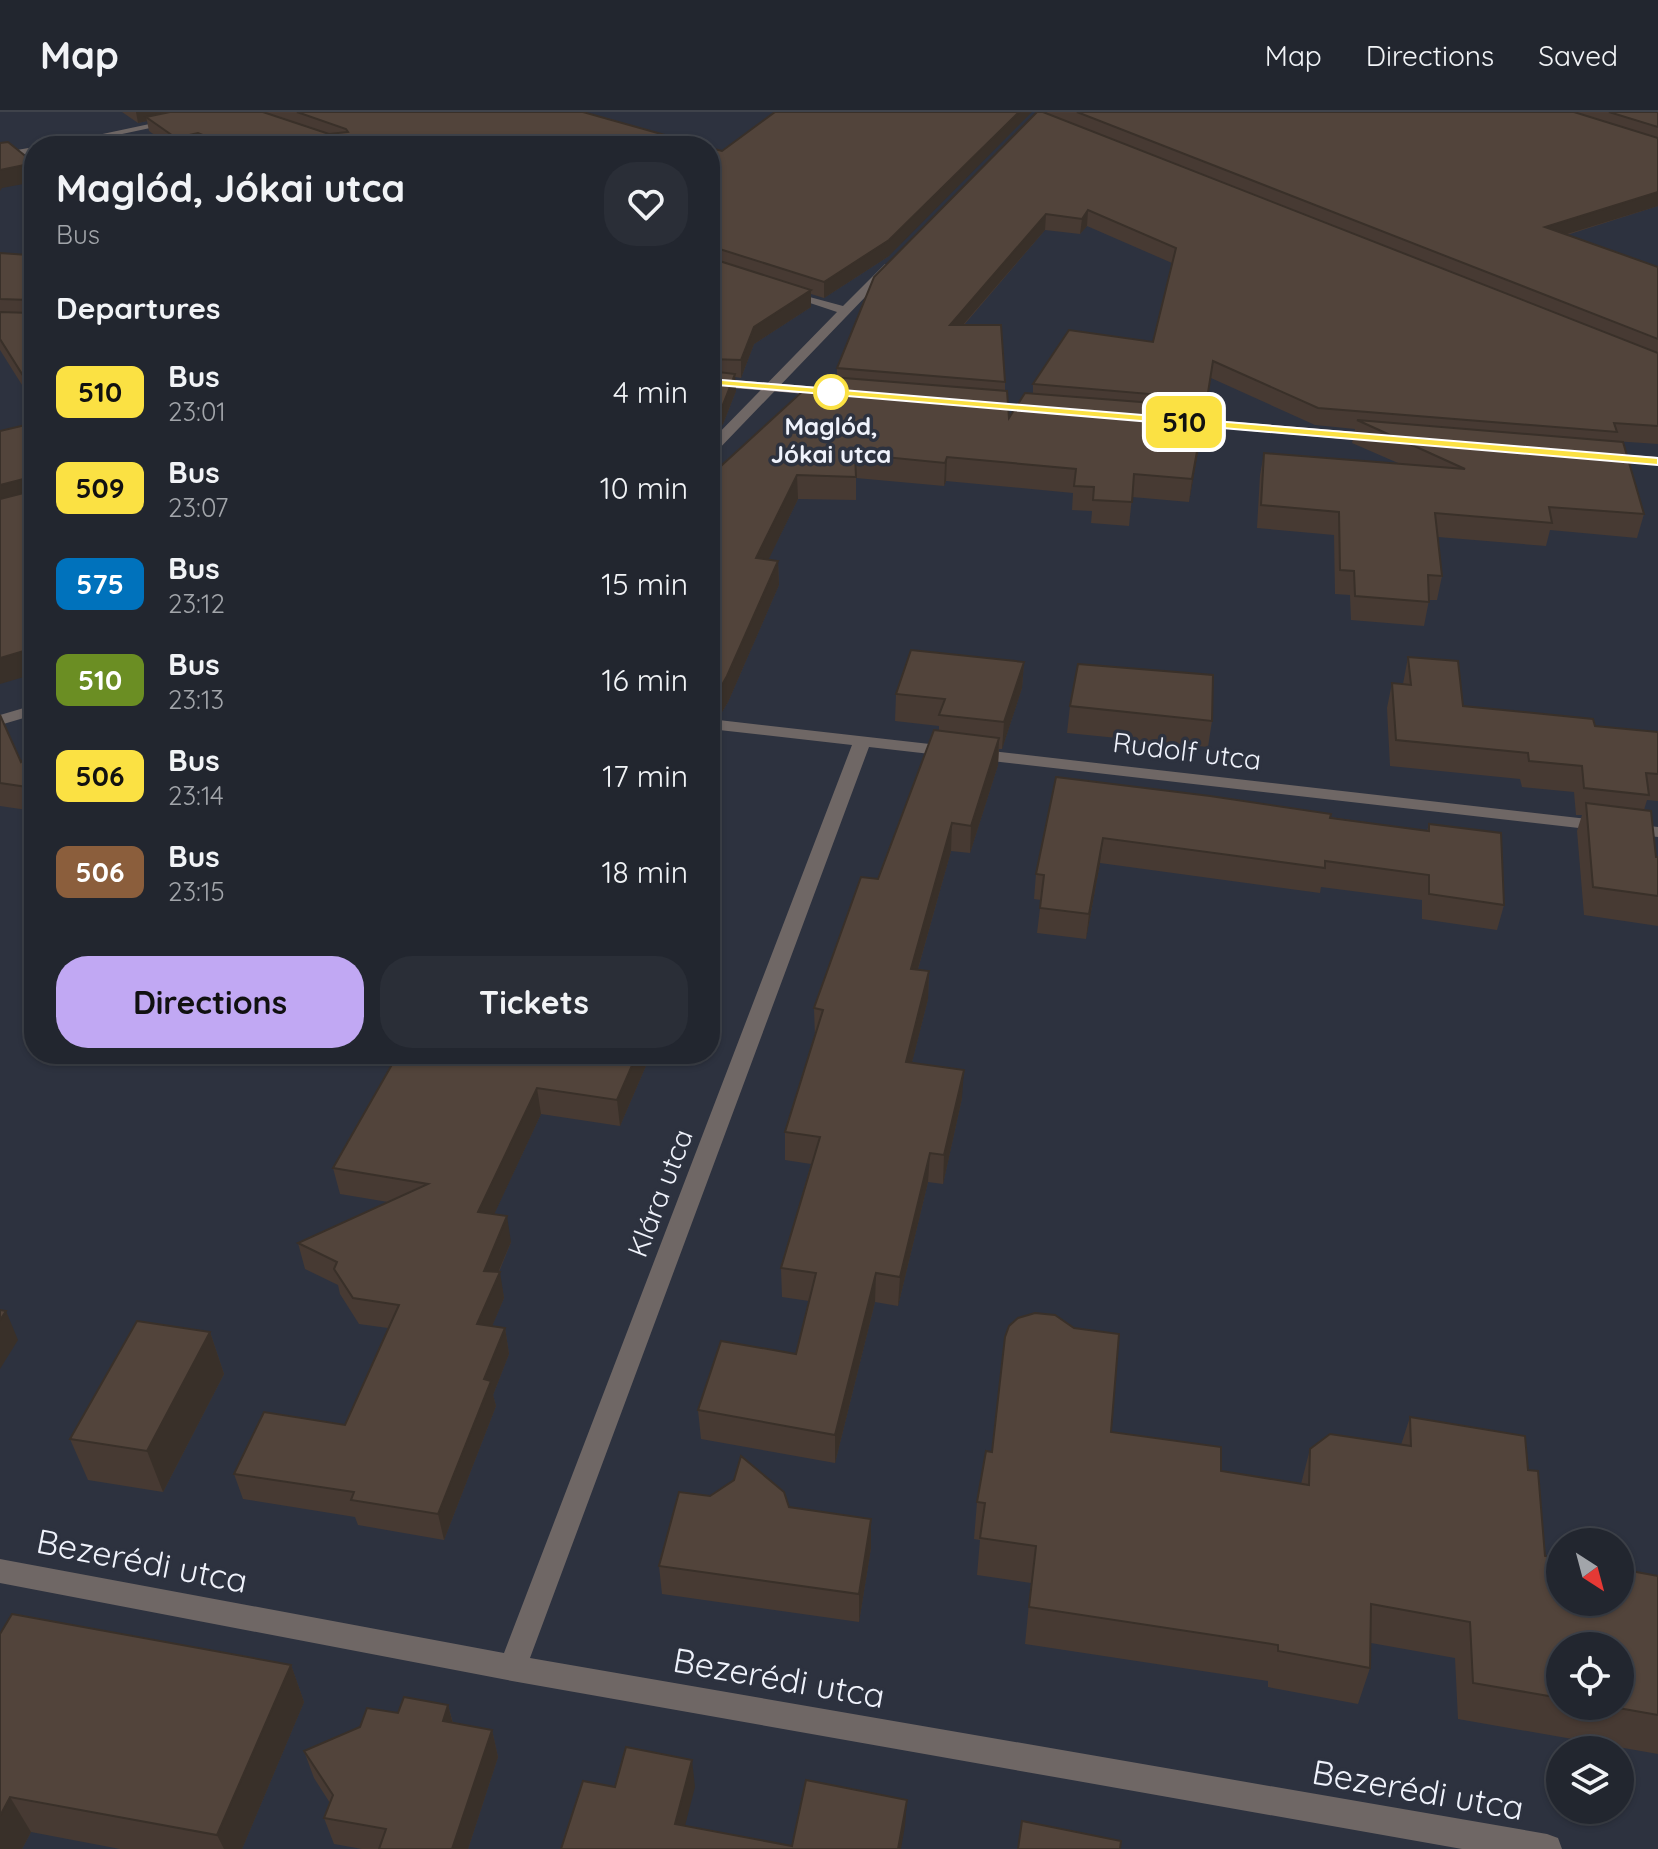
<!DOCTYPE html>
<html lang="en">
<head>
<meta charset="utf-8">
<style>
	body { margin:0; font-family:Quicksand,sans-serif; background:#2a2e37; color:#f1f3f6; height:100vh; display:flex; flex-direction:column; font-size:30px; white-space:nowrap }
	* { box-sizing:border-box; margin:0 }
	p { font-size:26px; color:#a2a5aa }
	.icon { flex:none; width:44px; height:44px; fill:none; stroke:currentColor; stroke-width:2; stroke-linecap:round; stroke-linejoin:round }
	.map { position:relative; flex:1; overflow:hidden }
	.panel { position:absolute; left:24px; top:24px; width:696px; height:928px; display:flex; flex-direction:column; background:#22262f; border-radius:32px; box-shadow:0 2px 6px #0004,0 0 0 2px #3f434b }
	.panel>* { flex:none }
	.badge { padding:0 16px; border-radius:12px; font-size:28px; line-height:52px }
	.needle { width:52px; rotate:144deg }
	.fabs { position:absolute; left:1546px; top:1416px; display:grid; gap:16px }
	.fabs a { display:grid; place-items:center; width:88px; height:88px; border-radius:50%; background:#22262f; box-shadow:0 2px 6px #0004,0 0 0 2px #3f434b; font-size:40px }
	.map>.badge { position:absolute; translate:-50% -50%; box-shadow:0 0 0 4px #fff }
	h2 { padding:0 32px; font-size:30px; line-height:72px }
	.round { display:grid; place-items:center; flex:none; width:84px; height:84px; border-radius:32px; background:#2a2e37 }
	.overview { display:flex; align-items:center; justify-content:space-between; height:136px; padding:0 32px }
	h1 { font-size:38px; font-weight:800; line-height:60px }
	.cta { display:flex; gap:16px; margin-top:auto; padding:16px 32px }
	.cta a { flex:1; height:92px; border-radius:32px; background:#c1a8f3; color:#111; font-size:32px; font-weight:800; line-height:92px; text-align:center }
	.cta a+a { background:#2a2e37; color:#f1f3f6 }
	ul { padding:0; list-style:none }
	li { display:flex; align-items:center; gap:24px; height:96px; padding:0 32px }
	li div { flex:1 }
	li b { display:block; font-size:30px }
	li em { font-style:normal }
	li .badge { min-width:88px; font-weight:700; text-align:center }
	header { display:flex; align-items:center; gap:48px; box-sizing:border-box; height:112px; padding:0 40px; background:#22262f; border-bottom:2px solid #3f434b }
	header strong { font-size:38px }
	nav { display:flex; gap:44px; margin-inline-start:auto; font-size:28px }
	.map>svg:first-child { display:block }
</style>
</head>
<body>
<header>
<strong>Map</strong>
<nav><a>Map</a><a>Directions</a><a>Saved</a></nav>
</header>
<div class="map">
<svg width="1658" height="1737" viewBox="0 0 1658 1737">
	<rect width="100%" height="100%" fill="#2d323f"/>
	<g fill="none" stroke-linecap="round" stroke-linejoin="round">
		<g fill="#6f6765" fill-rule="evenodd">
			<polygon points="206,0 225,0 66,34 46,34"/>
			<polygon points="34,35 34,41 0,47 0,41"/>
			<polygon points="885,152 895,154 715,341 710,342 710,330 837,200 780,181 780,177 843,194"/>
			<polygon points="34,593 34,603 0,613 0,603"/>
			<polygon points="710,607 1658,715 1658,725 869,635 530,1546 1547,1722 1558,1726 1562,1737 1462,1737 512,1569 0,1471 0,1447 504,1541 852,633 710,617"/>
		</g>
		<g fill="#ab9a97" fill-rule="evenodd">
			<polygon points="710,266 853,278 860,282 853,286 710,274"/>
			<polygon points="1176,305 1379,322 1386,326 1379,330 1171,312 1171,306"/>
			<polygon points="1602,341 1658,345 1658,353 1597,348 1597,342"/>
		</g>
	</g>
	<g fill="#473a33" fill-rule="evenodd">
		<polygon points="122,0 583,0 704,34 170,34 149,19 147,9 138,11"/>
		<path d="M 1047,0 L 1658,0 L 1658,94 L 1567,123 L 1658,155 L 1658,332 L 1614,329 L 1644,402 L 1637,426 L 1550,418 L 1546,434 L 1438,425 L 1442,464 L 1437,488 L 1429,488 L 1424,514 L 1351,508 L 1350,483 L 1335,482 L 1334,423 L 1257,416 L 1260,363 L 1264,341 L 1398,351 L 1352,331 L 1355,317 L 1315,313 L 1211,266 L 1189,390 L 1132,385 L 1129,414 L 1091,411 L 1092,399 L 1072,398 L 1073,381 L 946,369 L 944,374 L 856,366 L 856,388 L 798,387 L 768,448 L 778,449 L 779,473 L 728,590 L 719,605 L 711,605 L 712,620 L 710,624 L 710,364 L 824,282 L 837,265 L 837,256 ZM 1087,114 L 1172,151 L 1153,230 L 1033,272 L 1033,281 L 1009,306 L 1005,279 L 1005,270 L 964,213 L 1045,118 L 1080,122 Z"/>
		<polygon points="710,36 889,144 824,186 811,182 811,195 754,232 741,266 735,265 736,279 723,312 710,326"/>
		<polygon points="34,139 34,292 0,238 0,141 28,143"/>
		<polygon points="1408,545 1463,594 1595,614 1658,620 1658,689 1647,688 1644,698 1656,745 1658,745 1658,814 1584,803 1577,719 1582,703 1576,703 1574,680 1522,675 1520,667 1390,654 1387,596 1392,571 1403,572"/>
		<polygon points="1024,550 1022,576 1002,637 999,637 998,653 970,741 951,739 918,857 929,859 928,887 912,950 962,986 943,1072 928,1070 898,1194 875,1190 835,1351 701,1327 698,1298 796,1242 809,1189 782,1185 781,1156 811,1052 785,1048 785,1020 815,925 814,896 878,767 939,619 939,614 895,609 896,582"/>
		<polygon points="1070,594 1212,609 1208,635 1067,621"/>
		<polygon points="0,603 21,650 34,637 34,699 0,694"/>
		<polygon points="1056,665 1427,719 1429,712 1504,793 1497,818 1422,807 1422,788 1321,775 1320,781 1100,751 1086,827 1037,821 1041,788 1034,787 1036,762"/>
		<polygon points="398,942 651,942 620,1014 541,1002 494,1102 511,1130 499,1160 504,1186 492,1214 505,1216 509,1242 493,1283 496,1294 444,1428 358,1413 355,1405 243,1387 234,1362 345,1313 388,1216 359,1212 340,1182 338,1173 305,1157 298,1131 388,1090 340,1082 333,1056"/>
		<polygon points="210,1220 224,1262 163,1380 88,1368 70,1327"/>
		<path d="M 1410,1305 L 1528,1358 L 1545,1444 L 1658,1464 L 1658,1642 L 1458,1607 L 1455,1546 L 1371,1531 L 1370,1556 L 1358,1592 L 1268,1575 L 1268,1569 L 1025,1532 L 1031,1471 L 977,1463 L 980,1428 L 974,1427 L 977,1390 L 992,1340 L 1111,1320 L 1221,1359 L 1301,1372 L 1310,1337 L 1401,1333 ZM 1560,1534 L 1620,1594 L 1560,1594 Z"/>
		<polygon points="789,1395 871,1436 859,1510 662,1482 659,1454"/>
		<polygon points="0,1522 291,1553 304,1590 242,1737 120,1737 31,1720 22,1737 0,1737"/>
		<polygon points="448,1593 453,1611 492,1618 498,1645 468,1737 362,1737 334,1732 324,1706 330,1691 314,1666 304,1639 360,1615 398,1601"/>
	</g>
	<g fill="#393029">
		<polygon points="136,0 192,0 146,5 147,9 138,11"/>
		<polygon points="1019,0 1032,0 889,144 824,186 824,170"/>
		<polygon points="198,21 200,34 178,34 176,26"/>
		<polygon points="34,51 34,70 2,76 0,79 0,58"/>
		<polygon points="1658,80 1658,94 1541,130 1545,115"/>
		<polygon points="1088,98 1087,114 1080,122 1082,107"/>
		<polygon points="1046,102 1045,118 949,229 950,213"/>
		<polygon points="811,178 811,195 754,232 741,266 741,248 754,215"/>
		<polygon points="735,262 736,279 723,312 710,326 710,307"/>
		<polygon points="1205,295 1202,318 1189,390 1192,367"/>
		<polygon points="947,345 946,369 944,374 945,351"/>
		<polygon points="797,363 798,387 757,471 756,446"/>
		<polygon points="27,366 33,388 0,397 0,373"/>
		<polygon points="778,449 779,473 728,590 719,605 718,580"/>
		<polygon points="34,536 34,562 0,572 0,546"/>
		<polygon points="1024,550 1022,576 1002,637 1004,610"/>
		<polygon points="711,595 712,620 710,624 710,596"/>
		<polygon points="999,626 998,653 970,741 971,714"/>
		<polygon points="952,711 951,739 910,885 911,857"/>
		<polygon points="1103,726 1100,751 1086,827 1089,802"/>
		<polygon points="718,758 719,783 710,804 710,775"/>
		<polygon points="929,859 928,887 905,978 906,950"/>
		<polygon points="637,942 651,942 620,1014 617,988"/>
		<polygon points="964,958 962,986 943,1072 944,1043"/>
		<polygon points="537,976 541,1002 483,1126 478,1100"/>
		<polygon points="930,1041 928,1070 898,1194 900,1165"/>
		<polygon points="507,1104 511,1130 488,1184 484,1159"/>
		<polygon points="500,1160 504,1186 482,1238 477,1212"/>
		<polygon points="876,1161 875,1190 835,1351 835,1323"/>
		<polygon points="6,1199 18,1228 0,1257 0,1208"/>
		<polygon points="505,1216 509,1242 493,1283 496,1294 444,1428 438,1402 484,1267"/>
		<polygon points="210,1220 224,1262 163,1380 147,1339"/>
		<polygon points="871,1407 871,1436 859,1510 859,1482"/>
		<polygon points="291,1553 304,1590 242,1737 224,1737 217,1723"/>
		<polygon points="448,1593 455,1620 443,1609"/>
		<polygon points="492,1618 498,1645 468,1737 452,1737"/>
		<polygon points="692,1648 695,1675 679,1737 675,1712"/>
		<polygon points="10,1685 31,1720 22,1737 0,1737 0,1704"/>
		<polygon points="907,1688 905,1714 901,1737 898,1737"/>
	</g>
	<g fill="#52443b" stroke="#393029" stroke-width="2">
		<polygon points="170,0 263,0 329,22 348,20 346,17 297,0 583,0 704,34 230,34 198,21 176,26 146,5"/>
		<polygon points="775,0 1019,0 889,128 824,170 710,134 710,36 722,39"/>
		<polygon points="1037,0 1043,0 1658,241 1658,314 1614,311 1617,320 1318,296 1213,249 1207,287 1033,272 1069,218 1153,230 1176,136 1088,98 1082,107 1046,102 950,213 1001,213 1005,270 837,256 874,165"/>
		<polygon points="1077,0 1574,0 1658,26 1658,80 1545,115 1658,155 1658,227"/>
		<polygon points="1609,0 1658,0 1658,15"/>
		<polygon points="8,30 34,51 0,58 0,31"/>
		<polygon points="34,139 34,281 0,227 0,200 31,201 29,188 0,187 0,141 28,143"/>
		<polygon points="710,146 811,178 754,215 741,248 710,247"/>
		<polygon points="710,259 735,262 722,295 710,307"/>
		<polygon points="831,265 1007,279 1009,306 1025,281 1205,295 1192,367 1134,362 1132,390 1093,388 1094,375 1074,374 1076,357 947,345 945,351 855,342 856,365 797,363 756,446 778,449 727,564 718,580 710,579 710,364 804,278 824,282"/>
		<polygon points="1357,308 1623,330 1644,402 1549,395 1552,411 1435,401 1442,464 1428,463 1429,490 1355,484 1354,459 1340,458 1339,400 1261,393 1264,341 1465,357"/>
		<polygon points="34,311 34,536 0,546 0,387 28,380 31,369 27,366 0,373 0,319"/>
		<polygon points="911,538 1024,550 1004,610 939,603 945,587 896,582"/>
		<polygon points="1408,545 1458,549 1463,594 1593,607 1595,614 1658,620 1658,662 1646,661 1649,683 1584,676 1582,654 1529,649 1528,641 1396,628 1392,571 1411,573"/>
		<polygon points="1078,552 1213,563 1212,609 1070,594"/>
		<polygon points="0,603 21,650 34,637 34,676 0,671"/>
		<polygon points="934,618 999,626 971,714 952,711 911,857 929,859 906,950 964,958 944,1043 930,1041 900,1165 876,1161 835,1323 698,1298 721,1229 796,1242 816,1161 781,1156 820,1025 785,1020 823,898 814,896 861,765 878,767"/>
		<polygon points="1056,665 1210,684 1331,702 1330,706 1429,719 1429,712 1501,721 1504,793 1429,782 1429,763 1325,749 1325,756 1103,726 1089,802 1040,796 1044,763 1036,762"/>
		<polygon points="1586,691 1651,699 1656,745 1658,745 1658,784 1593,775"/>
		<polygon points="710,757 718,758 710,775"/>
		<polygon points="398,942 637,942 617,988 537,976 478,1100 507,1104 484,1159 500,1160 477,1212 505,1216 484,1267 491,1269 438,1402 351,1388 354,1380 234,1362 264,1300 345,1313 399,1193 353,1186 334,1157 337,1150 298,1131 428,1072 333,1056"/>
		<polygon points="0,1198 6,1199 0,1208"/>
		<polygon points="1035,1201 1055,1203 1074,1216 1119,1222 1111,1320 1221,1335 1221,1359 1309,1373 1310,1337 1330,1322 1411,1334 1410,1305 1525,1324 1528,1358 1538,1359 1545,1444 1560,1447 1560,1490 1620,1490 1620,1457 1658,1464 1658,1603 1607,1594 1620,1594 1620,1534 1560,1534 1560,1586 1473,1571 1470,1510 1371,1492 1370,1556 1278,1539 1278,1533 1029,1495 1036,1434 980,1426 985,1391 977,1390 986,1339 992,1340 1005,1225 1009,1214 1018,1206"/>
		<polygon points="137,1209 210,1220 147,1339 70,1327"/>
		<polygon points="741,1344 784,1380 789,1395 871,1407 859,1482 659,1454 679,1380 710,1384 734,1368"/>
		<polygon points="12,1502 291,1553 217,1723 10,1685 0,1704 0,1522"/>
		<polygon points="404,1585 448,1593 443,1609 492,1618 452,1737 379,1737 386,1717 324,1706 333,1683 304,1639 360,1615 367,1596 398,1601"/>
		<polygon points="626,1635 692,1648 675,1712 792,1734 806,1668 907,1688 898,1737 561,1737 583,1669 615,1675"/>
		<polygon points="1022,1709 1121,1729 1120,1737 1018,1737"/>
	</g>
	<polygon fill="#fbe143" stroke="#fff" stroke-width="2" points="710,267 1658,346 1658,353 706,272 705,270"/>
	<circle fill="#fff" stroke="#fbe143" stroke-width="4" cx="831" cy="280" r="16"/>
	<g text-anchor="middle" stroke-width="7" stroke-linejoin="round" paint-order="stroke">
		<g font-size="24" font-weight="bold" fill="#eff2fb" stroke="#2d323f">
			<text x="831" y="323">Maglód,<tspan x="831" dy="28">Jókai utca</tspan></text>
		</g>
		<g font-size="28" fill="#eff2fb" stroke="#2d323f">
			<text transform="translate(1187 639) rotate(7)" y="10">Rudolf utca</text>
			<text transform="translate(660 1081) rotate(-69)" y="10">Klára utca</text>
		</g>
		<g font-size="34" fill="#eff2fb" stroke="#2d323f">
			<text transform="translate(142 1449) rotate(11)" y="12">Bezerédi utca</text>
			<text transform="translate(779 1566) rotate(10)" y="12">Bezerédi utca</text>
			<text transform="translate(1418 1678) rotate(10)" y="12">Bezerédi utca</text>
		</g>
	</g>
</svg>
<div class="fabs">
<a><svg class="needle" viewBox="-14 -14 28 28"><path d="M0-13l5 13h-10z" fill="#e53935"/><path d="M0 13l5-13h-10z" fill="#a2a5aa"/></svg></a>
<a><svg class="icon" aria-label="locate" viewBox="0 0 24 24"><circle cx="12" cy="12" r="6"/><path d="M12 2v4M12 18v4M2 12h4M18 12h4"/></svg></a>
<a><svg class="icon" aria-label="layers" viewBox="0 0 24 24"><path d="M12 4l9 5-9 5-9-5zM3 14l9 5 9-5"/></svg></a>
</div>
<b class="badge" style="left:1184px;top:310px;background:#fbe143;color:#111">510</b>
<section class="panel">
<div class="overview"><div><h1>Maglód, Jókai utca</h1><p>Bus</p></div><a class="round"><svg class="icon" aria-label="heart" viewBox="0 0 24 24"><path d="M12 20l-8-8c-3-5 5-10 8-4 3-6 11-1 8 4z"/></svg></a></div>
<h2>Departures</h2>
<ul>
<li><span class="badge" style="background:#fbe143;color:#111">510</span><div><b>Bus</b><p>23:01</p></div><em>4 min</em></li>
<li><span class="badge" style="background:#fbe143;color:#111">509</span><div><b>Bus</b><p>23:07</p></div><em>10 min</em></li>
<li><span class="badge" style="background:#0072bc;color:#fff">575</span><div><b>Bus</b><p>23:12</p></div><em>15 min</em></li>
<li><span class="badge" style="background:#6b8e23;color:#fff">510</span><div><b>Bus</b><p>23:13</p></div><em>16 min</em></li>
<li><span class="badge" style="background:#fbe143;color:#111">506</span><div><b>Bus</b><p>23:14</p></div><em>17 min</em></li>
<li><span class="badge" style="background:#8b5e3c;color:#fff">506</span><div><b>Bus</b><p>23:15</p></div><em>18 min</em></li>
</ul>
<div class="cta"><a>Directions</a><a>Tickets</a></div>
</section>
</div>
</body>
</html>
